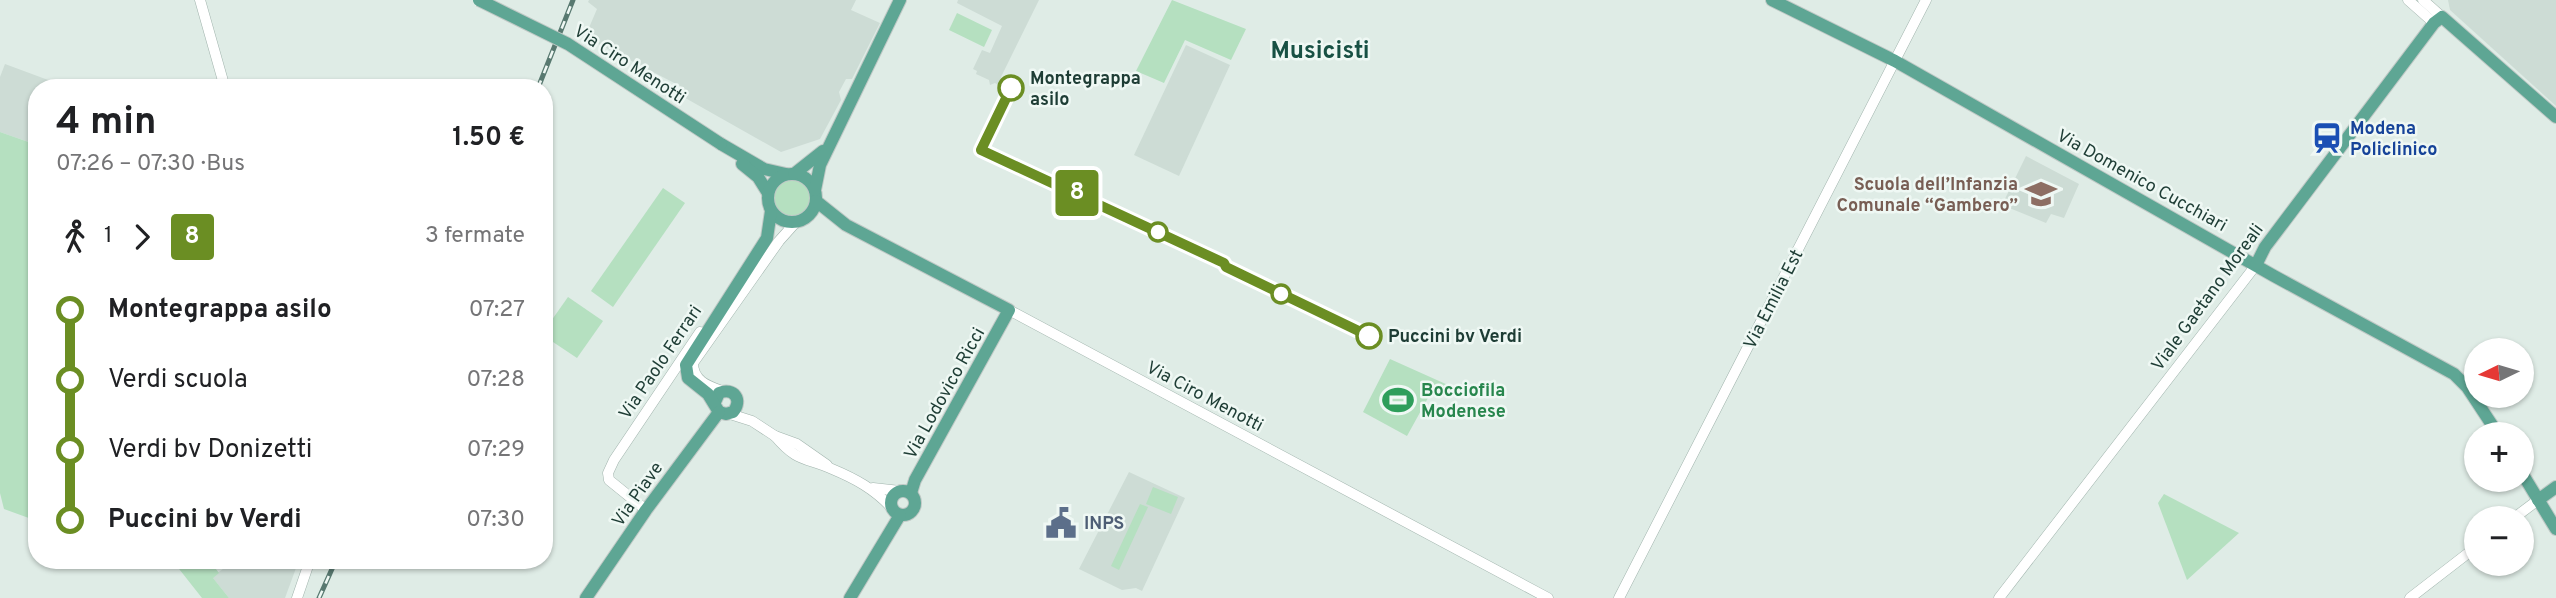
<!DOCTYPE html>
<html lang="it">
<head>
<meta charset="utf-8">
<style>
	body { margin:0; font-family:Overpass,sans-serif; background:#f2f2f2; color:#202124; height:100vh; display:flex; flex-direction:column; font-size:26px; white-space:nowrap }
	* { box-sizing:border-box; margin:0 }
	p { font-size:23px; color:#757577 }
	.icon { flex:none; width:38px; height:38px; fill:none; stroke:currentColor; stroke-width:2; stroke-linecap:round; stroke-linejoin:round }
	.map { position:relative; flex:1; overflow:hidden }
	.drawer { position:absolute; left:28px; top:79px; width:525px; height:490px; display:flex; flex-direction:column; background:#fff; border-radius:28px; box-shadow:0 2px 5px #0004 }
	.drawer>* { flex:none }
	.badge { padding:0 14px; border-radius:5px; font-size:24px; line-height:46px }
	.needle { width:46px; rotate:265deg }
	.buttons { position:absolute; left:2464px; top:338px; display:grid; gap:14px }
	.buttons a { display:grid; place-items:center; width:70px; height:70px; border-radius:50%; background:#fff; box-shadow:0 2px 5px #0004; font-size:35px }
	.map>.badge { position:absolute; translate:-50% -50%; box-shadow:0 0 0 4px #fff }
	.legs { display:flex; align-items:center; gap:10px; height:77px; padding:0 28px; font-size:23px }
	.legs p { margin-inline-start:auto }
	.headline { display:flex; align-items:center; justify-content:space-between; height:119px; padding:0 28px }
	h1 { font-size:38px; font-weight:700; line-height:52px }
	ul { padding:0 28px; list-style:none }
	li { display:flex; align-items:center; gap:24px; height:70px; font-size:26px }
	li i { display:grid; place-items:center; width:10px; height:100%; margin:0 9px; background:currentColor }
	li i::after { content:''; width:18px; height:18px; margin:-9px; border:5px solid; border-radius:50%; background:#fff }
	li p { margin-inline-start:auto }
	li:first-child i { background:linear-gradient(#0000 50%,currentColor 0) }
	li:last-child i { background:linear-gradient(currentColor 50%,#0000 0) }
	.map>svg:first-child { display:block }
</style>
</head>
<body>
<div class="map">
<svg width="2556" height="598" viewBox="0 0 2556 598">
	<rect width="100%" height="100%" fill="#dfece6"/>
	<g fill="#cddcd5">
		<polygon points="589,0 856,0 851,10 880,23 852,79 846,79 839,92 841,100 820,139 781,152 680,95 684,88 585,37 597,9 588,2"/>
		<polygon points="958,0 1039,0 1001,77 1000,86 995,83 990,85 989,80 976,74 977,71 973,69 982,50 990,53 1002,26 957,3"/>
		<polygon points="2448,0 2556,0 2556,106 2450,10"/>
		<polygon points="1186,45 1230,65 1179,176 1134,155"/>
		<polygon points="5,64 67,87 37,88 37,145 0,132 0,77"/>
		<polygon points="2026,156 2079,184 2064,218 2051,214 2046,223 2002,205"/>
		<polygon points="1129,472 1185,498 1142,591 1136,588 1122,590 1079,569"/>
		<polygon points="235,560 299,560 285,598 229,598 212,577"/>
	</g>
	<g fill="#b5e0c0">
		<polygon points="1172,0 1246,29 1231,60 1185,40 1164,83 1136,71"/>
		<polygon points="957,13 992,30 984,47 949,30"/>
		<polygon points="0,132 37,145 37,521 4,509 0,493"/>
		<circle cx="792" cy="198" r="18"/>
		<polygon points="663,188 685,203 613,307 591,291"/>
		<polygon points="568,297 603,321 577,358 544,336 544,331"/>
		<polygon points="1390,359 1448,385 1445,392 1434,387 1407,436 1363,412"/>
		<polygon points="1153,487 1178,497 1171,514 1146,504"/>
		<polygon points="2164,494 2239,533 2187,580 2158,503"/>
		<polygon points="1140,504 1148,507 1119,570 1111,566"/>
		<polygon points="172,560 209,560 219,573 213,578 229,598 202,598"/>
	</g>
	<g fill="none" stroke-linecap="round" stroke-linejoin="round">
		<defs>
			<g id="minor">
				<polyline points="200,0 225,88"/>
				<polyline points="2408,0 2434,23"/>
				<polyline points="2423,0 2442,17"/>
				<polyline points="1009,310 1548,598"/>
				<path d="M 722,391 C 708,386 693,381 693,363 L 779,241 L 796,222"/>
				<polyline points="730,414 752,421 775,436 797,444 827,465"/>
				<path d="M 775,436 C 797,462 804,457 832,469 C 856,479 874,489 892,508"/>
				<polyline points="873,488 900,491"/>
				<polyline points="646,510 609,480 608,473 614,460 700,332"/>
				<polyline points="2514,518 2538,500"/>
				<polyline points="297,598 310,560"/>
				<polyline points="1619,598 1926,0"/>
				<polyline points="1999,598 2256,265"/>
				<polyline points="2410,598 2476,547"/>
			</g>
			<g id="major">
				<polyline points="1772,0 1895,61 2274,276 2454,374 2467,387 2498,434"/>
				<polyline points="721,144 764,169 786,174"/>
				<polyline points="742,164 758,177 768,193"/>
				<circle cx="792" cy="198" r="24"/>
				<polyline points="794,174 823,151"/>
				<polyline points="815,190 820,165 900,0"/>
				<polyline points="816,201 846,225 1009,310 915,480 911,493"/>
				<polyline points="2256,265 2265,247 2434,23 2442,17 2556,117"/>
				<path d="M 715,402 L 719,393 C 734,387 743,400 733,412 L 726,414 L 719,412"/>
				<polyline points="719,412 708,394 688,378 686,365 767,238 771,211"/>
				<polyline points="2522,473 2556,529"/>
				<circle cx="903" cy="503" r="12"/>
				<polyline points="2538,500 2556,487"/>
				<polyline points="586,598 646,510 719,412"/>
				<polyline points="850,598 900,515"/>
			</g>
		</defs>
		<use href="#minor" stroke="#a1b4ad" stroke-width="11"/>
		<use href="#major" stroke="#c0c9c6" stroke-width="14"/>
		<use href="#minor" stroke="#fff" stroke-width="10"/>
		<use href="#major" stroke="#5ea694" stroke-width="12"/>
		<defs>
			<g id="rail">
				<polyline points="538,88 573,0"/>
				<polyline points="319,598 336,560"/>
			</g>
		</defs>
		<use href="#rail" stroke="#587970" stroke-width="5"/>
		<use href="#rail" stroke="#eff8f4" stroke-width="2.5" stroke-dasharray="8" stroke-linecap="butt"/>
		<defs>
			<polyline id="major-bridge" points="479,0 568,44 721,144"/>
		</defs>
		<use href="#major-bridge" stroke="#c0c9c6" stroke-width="14" stroke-linecap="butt"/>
		<use href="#major-bridge" stroke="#5ea694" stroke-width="12"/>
	</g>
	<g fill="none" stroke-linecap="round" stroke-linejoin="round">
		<defs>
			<polyline id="line-1" points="1011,88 981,150 1224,263 1226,267 1369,336"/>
		</defs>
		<use href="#line-1" stroke="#fff" stroke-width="16"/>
		<use href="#line-1" stroke="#6b8e23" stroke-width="10"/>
	</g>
	<defs>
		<symbol id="station-bare" viewBox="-9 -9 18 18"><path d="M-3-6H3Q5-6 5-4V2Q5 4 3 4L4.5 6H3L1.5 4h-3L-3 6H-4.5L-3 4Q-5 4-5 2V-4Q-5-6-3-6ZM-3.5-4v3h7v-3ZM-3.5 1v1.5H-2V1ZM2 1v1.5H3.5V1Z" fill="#1a4fb4" stroke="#eff8f4" stroke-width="2.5" paint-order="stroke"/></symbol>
		<symbol id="school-bare" viewBox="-9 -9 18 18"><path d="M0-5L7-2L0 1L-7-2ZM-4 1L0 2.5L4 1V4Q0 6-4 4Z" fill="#8d6e63" stroke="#eff8f4" stroke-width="2.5" paint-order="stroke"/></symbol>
		<symbol id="stadium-bare" viewBox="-9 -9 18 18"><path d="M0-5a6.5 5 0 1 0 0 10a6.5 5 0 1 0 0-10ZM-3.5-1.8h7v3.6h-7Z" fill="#2e9e5b" stroke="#eff8f4" stroke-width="2.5" paint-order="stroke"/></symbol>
		<symbol id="civic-bare" viewBox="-9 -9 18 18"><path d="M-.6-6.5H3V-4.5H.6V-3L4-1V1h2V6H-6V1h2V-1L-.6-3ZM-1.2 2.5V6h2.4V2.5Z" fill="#5c6f8a" stroke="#eff8f4" stroke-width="2.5" paint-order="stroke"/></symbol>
	</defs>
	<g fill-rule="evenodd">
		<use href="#station-bare" x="2305" y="116" width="44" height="44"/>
		<use href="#school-bare" x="2019" y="172" width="44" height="44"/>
		<use href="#stadium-bare" x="1376" y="378" width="44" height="44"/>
		<use href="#civic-bare" x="1039" y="501" width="44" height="44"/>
	</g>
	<g fill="#fff" stroke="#6b8e23" stroke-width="3.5">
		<circle cx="1011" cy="88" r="12"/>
		<circle cx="1158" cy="232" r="9"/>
		<circle cx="1281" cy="294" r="9"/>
		<circle cx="1369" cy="336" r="12"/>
	</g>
	<g text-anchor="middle" stroke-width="5" stroke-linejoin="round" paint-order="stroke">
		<g font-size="18" fill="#1e3d35" stroke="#eff8f4">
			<text transform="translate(630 64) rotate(33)" y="6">Via Ciro Menotti</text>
			<text transform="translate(2142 180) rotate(29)" y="6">Via Domenico Cucchiari</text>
			<text transform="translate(2207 297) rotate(-54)" y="6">Viale Gaetano Moreali</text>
			<text transform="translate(1773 299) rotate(-63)" y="6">Via Emilia Est</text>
			<text transform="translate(660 362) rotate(-56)" y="6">Via Paolo Ferrari</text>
			<text transform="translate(944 393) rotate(-61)" y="6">Via Lodovico Ricci</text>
			<text transform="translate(1205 396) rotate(28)" y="6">Via Ciro Menotti</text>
			<text transform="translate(637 494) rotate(-55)" y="6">Via Piave</text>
		</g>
		<g font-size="18" font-weight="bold" fill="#1e3d35" stroke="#eff8f4" text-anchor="start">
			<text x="1030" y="84">Montegrappa<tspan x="1030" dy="21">asilo</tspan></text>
			<text x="1388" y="342">Puccini bv Verdi</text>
		</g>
		<g font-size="18" font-weight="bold" fill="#164399" stroke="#eff8f4" text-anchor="start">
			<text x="2350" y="134">Modena<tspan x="2350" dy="21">Policlinico</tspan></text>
		</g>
		<g font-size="18" font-weight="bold" fill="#785e54" stroke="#eff8f4" text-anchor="end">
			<text x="2018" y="190">Scuola dell’Infanzia<tspan x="2018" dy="21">Comunale “Gambero”</tspan></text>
		</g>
		<g font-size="18" font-weight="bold" fill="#27864d" stroke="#eff8f4" text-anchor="start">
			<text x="1421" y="396">Bocciofila<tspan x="1421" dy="21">Modenese</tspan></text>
		</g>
		<g font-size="18" font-weight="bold" fill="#4e5e75" stroke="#eff8f4" text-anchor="start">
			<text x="1084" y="529">INPS</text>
		</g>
		<g font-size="24" font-weight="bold" fill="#185144" stroke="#eff8f4">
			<text x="1320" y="58">Musicisti</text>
		</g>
	</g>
</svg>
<div class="buttons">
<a><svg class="needle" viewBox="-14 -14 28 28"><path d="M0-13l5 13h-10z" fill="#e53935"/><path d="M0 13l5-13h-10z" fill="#757577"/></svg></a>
<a>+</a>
<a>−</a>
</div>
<b class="badge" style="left:1077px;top:193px;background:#6b8e23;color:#fff">8</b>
<section class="drawer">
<div class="headline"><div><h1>4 min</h1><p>07:26 – 07:30 · Bus</p></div><b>1.50 €</b></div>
<div class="legs"><svg class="icon" aria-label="walk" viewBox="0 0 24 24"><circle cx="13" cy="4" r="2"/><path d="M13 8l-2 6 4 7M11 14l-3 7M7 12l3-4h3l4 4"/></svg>1<svg class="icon" aria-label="forward" viewBox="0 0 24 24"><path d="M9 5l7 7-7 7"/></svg><b class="badge" style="background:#6b8e23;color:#fff">8</b><p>3 fermate</p></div>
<ul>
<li><i style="color:#6b8e23"></i><b>Montegrappa asilo</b><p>07:27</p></li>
<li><i style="color:#6b8e23"></i><span>Verdi scuola</span><p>07:28</p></li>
<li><i style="color:#6b8e23"></i><span>Verdi bv Donizetti</span><p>07:29</p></li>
<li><i style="color:#6b8e23"></i><b>Puccini bv Verdi</b><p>07:30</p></li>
</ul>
</section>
</div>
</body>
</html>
